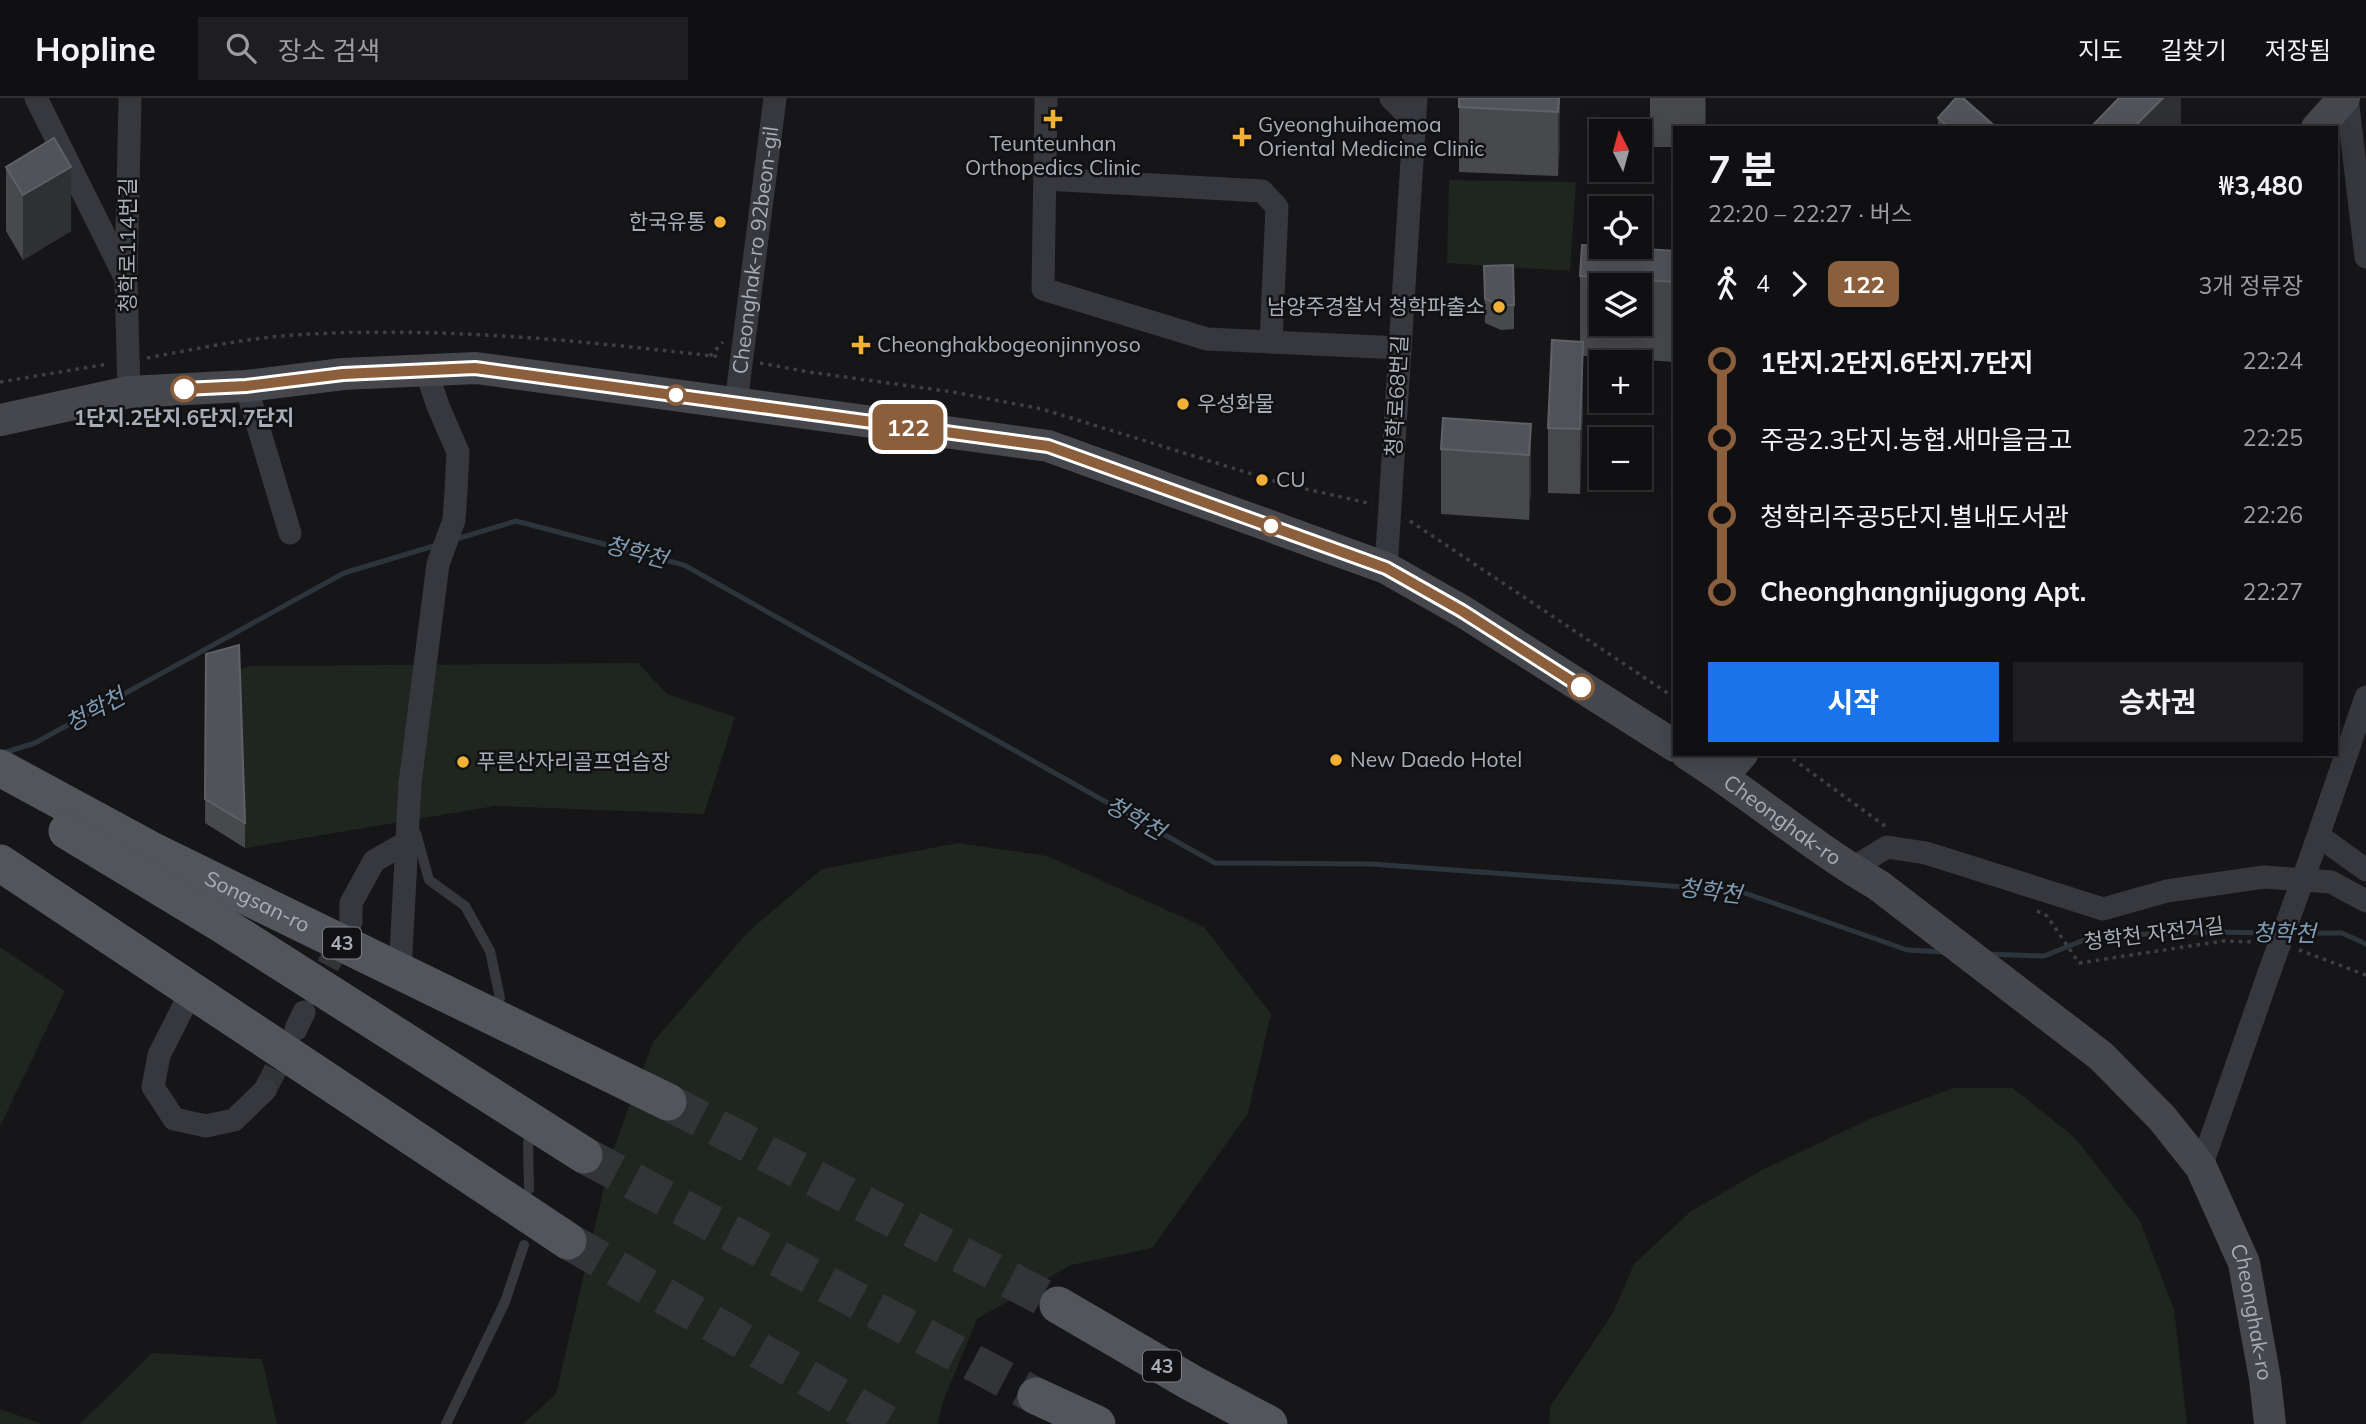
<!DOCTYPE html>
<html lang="ko">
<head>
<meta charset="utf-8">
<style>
	body { margin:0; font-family:Mulish,"Noto Sans KR",sans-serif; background:#1e1e20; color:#f1f3f6; height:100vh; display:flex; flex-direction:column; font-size:26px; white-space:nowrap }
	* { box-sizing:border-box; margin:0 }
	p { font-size:23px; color:#9c9d9f }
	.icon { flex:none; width:38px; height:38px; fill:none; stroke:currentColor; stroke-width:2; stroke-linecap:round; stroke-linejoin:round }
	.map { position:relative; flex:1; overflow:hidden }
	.panel { position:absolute; left:1673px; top:28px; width:665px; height:630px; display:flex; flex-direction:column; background:#101012; border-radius:0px; box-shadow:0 4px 18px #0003,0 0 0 2px #303032 }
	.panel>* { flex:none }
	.badge { padding:0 14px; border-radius:10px; font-size:24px; line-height:46px }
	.needle { width:46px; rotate:354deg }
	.fabs { position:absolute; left:1589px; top:21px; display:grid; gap:14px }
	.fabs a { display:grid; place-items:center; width:63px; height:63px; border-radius:0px; background:#101012; box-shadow:0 4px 18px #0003,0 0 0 2px #303032; font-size:35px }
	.map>.badge { position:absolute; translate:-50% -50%; box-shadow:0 0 0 4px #fff }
	.legs { display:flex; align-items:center; gap:10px; height:77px; padding:0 35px; font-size:23px }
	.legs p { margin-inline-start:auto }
	.overview { display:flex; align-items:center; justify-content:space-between; height:119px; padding:0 35px }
	h1 { font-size:38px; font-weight:700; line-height:52px }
	.primary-button { display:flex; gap:14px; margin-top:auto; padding:14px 35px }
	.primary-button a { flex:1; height:80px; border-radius:0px; background:#1a73e8; color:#fff; font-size:28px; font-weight:700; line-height:80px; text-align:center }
	.primary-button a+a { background:#1e1e20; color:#f1f3f6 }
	ul { padding:0 35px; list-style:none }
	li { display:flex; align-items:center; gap:24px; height:77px; font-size:26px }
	li i { display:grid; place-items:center; width:10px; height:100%; margin:0 9px; background:currentColor }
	li i::after { content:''; width:18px; height:18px; margin:-9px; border:5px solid; border-radius:50%; background:#101012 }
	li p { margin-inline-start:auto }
	li:first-child i { background:linear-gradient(#0000 50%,currentColor 0) }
	li:last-child i { background:linear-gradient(currentColor 50%,#0000 0) }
	header { display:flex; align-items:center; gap:42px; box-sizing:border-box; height:98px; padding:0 35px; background:#101012; border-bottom:2px solid #303032 }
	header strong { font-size:33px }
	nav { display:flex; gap:38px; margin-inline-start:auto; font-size:24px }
	.search { width:490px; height:63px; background:#1e1e20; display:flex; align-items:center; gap:18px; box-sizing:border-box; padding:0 24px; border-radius:0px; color:#9c9d9f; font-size:26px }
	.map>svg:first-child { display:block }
</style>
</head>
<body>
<header>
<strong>Hopline</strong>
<div class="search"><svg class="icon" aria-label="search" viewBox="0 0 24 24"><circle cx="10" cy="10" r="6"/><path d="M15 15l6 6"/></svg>장소 검색</div>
<nav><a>지도</a><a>길찾기</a><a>저장됨</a></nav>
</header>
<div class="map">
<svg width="2366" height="1326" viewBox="0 0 2366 1326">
	<rect width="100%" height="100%" fill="#161618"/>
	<g fill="#1e261f">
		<polygon points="1449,82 1576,84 1570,173 1447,165"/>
		<polygon points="638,565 667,596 735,619 704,716 495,708 245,750 205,725 206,580 251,568"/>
		<polygon points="958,745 1047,758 1204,829 1271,916 1248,1015 1152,1150 1071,1167 977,1221 942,1306 938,1326 523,1326 556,1296 612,1055 653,944 749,833 822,771"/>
		<polygon points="0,849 65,893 0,1028"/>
		<polygon points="1954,990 2013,990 2075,1040 2140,1123 2174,1211 2187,1326 1549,1326 1550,1309 1613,1215 1634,1166 1690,1114 1762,1072 1872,1020"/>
		<polygon points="152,1255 262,1261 277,1326 80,1326"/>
		<polygon points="0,1311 42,1326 0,1326"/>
	</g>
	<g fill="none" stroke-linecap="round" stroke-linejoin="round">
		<g stroke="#2c353c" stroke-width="5">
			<polyline points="453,442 516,423 684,467 1215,765 1371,766 1739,793 1907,852 1946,854"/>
			<polyline points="3,655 35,645 344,475 437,447"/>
			<polyline points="2291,835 2342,835 2366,846"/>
			<polyline points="1987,856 2044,858 2094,838 2206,834 2278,835"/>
		</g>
		<g stroke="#333438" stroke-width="23" stroke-dasharray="23 11" stroke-linecap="butt">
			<polyline points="312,898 346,833"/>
			<polyline points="265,992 290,943"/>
		</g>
		<g stroke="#333438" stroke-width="37" stroke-dasharray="37 18" stroke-linecap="butt">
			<polyline points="668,1004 1058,1207"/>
			<polyline points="584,1057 1036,1298"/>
			<polyline points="568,1143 888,1326"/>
		</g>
		<g stroke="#3d3f44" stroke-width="3.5" stroke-dasharray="3.5 5" stroke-linecap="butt">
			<polyline points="710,258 723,244"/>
			<path d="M 147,260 C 201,250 256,238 311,236 C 448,229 585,243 721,259"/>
			<polyline points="760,265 809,274 953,294 1042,311 1284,386 1372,406"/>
			<polyline points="0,284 108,266"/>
			<polyline points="1410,423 1675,600"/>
			<polyline points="1786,656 1885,728"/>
			<polyline points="2037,813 2047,818 2079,865 2223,843 2261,844"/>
			<polyline points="2299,852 2366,877"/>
		</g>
		<g stroke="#37383d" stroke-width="10">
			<polyline points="416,735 429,782 465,808 490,853 500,900"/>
			<polyline points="528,1044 529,1091"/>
			<polyline points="446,1326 505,1204 524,1147"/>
		</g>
		<g stroke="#37383d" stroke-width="23">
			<polyline points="36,0 125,179"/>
			<polyline points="1046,0 1043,191 1207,241 1400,250"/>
			<polyline points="1391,0 1413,22"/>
			<polyline points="2347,0 2366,159"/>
			<polyline points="1045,81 1262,93 1277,109 1271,244"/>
			<polyline points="246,288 290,435"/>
			<polyline points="129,294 126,182 130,0"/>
			<path id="s1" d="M 736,305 L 775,0"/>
			<polyline points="1386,470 1416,0"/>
			<polyline points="2319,738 2366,772"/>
			<polyline points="2312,756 2366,599"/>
			<polyline points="1851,771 1887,749 1926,755 2103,811 2167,793 2264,779 2331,784 2366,803"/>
			<polyline points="351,824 351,805 374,763 409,743"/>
			<polyline points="400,874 410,685 438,466 454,422 456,393 458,354 438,308 426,272"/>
			<polyline points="192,892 159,957 153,989 174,1021 206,1028 234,1022 265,992"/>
			<polyline points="296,931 304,914"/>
			<polyline points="2201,1069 2269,875"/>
		</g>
		<g stroke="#45474d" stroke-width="32">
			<polyline points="2317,30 2344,0"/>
			<polyline points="0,322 129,294 246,288 343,276 476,270 1048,348 1386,470 1462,513 1675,648"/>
			<path id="s2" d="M 1687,656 C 1752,697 1811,748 1878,787 L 2101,958 L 2162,1020 L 2201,1069 L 2244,1165 L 2265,1281 L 2270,1326"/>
			<polyline points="1722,678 1742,656"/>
		</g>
		<g stroke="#53555c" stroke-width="37">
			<path id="s3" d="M 0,670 L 155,754 L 668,1004"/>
			<polyline points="67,733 221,826 584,1057"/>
			<polyline points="0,765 568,1143"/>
			<polyline points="1058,1207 1190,1284 1269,1326"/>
			<polyline points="1036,1298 1097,1326"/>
		</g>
		<polyline stroke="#37383d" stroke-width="23" points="2269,875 2312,756"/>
	</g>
	<g fill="#47494d" fill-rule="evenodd">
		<polygon points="1560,0 1558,78 1459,74 1459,9"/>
		<polygon points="1650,0 1706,0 1706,30 1675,30 1675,49 1650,49"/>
		<polygon points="1938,20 1997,30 1938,30"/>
		<polygon points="6,69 71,133 23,162 6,133"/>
		<path d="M 1675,153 L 1675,264 L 1583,258 L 1583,308 L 1580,396 L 1548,395 L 1548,330 L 1580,243 L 1580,178 ZM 1601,187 L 1640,187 L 1640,226 L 1601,226 Z"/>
		<polygon points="1484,168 1514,207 1514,231 1501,232 1485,225"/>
		<polygon points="1531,326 1531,390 1529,422 1441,416 1441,351"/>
		<polygon points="206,556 245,725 245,750 205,725"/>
	</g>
	<g fill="#2f3033">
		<polygon points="1559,0 1560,50 1558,78 1558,14"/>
		<rect x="1705" y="0" width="1" height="30"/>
		<polygon points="2163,0 2181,0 2181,30 2133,30"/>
		<polygon points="71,69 71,133 23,162 23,97"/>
		<polygon points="1583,244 1583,308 1580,396 1580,331"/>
		<polygon points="1531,326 1531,390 1529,422 1529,357"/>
	</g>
	<g fill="#525359" stroke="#5f6168" stroke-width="2">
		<polygon points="1459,0 1559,0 1558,14 1459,9"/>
		<polygon points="1956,0 1963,0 1997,30 1950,30 1938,20"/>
		<polygon points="2119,0 2163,0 2133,30 2090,30"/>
		<polygon points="54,40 71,69 23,97 6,69"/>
		<polygon points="1582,147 1675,153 1675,184 1580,178"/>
		<polygon points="1513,167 1514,207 1501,207 1485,201 1484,168"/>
		<polygon points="1552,242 1583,244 1580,331 1548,330"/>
		<polygon points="1443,320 1531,326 1529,357 1441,351"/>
		<polygon points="239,547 245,725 205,701 206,556"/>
	</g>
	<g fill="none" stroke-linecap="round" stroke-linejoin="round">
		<defs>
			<polyline id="line-1" points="184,291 246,288 343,276 475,270 1048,348 1386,470 1462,513 1581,589"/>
		</defs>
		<use href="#line-1" stroke="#fff" stroke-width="16"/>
		<use href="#line-1" stroke="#8b5e3c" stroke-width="10"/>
	</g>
	<g fill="#f2b134" stroke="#111113" stroke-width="2.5">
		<path d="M1049.5 10.5h7v7h7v7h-7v7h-7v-7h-7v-7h7z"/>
		<path d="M1238.5 28.5h7v7h7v7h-7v7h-7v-7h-7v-7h7z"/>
		<circle cx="720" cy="124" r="7"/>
		<circle cx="1499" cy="209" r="7"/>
		<path d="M857.5 236.5h7v7h7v7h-7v7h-7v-7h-7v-7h7z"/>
		<circle cx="1183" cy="306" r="7"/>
		<circle cx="1262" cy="382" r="7"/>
		<circle cx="1336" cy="662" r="7"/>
		<circle cx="463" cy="664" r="7"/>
	</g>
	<g fill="#fff" stroke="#8b5e3c" stroke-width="3.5">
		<circle cx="184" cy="291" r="12"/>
		<circle cx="676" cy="297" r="9"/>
		<circle cx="1271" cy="428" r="9"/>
		<circle cx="1581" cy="589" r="12"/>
	</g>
	<g text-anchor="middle" stroke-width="5" stroke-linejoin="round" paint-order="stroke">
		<g fill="#111113" stroke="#7b7e86" stroke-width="2">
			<rect x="323" y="829.5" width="38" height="31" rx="5"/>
			<rect x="1143" y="1252.5" width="38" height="31" rx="5"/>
		</g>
		<g font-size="19" font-weight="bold" fill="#a8adb8">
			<text x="342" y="852">43</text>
			<text x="1162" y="1275">43</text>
		</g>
		<g font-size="21" fill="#a8adb8" stroke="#111113" text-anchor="start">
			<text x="1258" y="34">Gyeonghuihaemoa<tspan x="1258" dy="24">Oriental Medicine Clinic</tspan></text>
			<text x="1053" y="53" text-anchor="middle">Teunteunhan<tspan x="1053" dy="24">Orthopedics Clinic</tspan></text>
			<text x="706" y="131" text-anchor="end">한국유통</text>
			<text x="1485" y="216" text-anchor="end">남양주경찰서 청학파출소</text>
			<text x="877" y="254">Cheonghakbogeonjinnyoso</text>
			<text x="1197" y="313">우성화물</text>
			<text x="1276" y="389">CU</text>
			<text x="1350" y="669">New Daedo Hotel</text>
			<text x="477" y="671">푸른산자리골프연습장</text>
		</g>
		<g font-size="21" fill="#a8adb8" stroke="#111113">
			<text transform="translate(128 147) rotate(-90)" y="7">청학로114번길</text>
			<text dy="7" stroke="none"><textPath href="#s1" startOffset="154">Cheonghak-ro 92beon-gil</textPath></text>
			<text transform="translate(1397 298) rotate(-87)" y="7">청학로68번길</text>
			<text dy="7" stroke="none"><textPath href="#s2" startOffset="116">Cheonghak-ro</textPath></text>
			<text dy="7" stroke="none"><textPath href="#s3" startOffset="290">Songsan-ro</textPath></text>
			<text transform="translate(2154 836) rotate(-7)" y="7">청학천 자전거길</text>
			<text dy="7" stroke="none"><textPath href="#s2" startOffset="817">Cheonghak-ro</textPath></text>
		</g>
		<g font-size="21" font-weight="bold" fill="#a8adb8" stroke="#111113">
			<text x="184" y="327">1단지.2단지.6단지.7단지</text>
		</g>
		<g font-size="23" font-style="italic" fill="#7f9bb3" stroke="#111113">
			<text transform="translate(636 454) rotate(15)" y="8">청학천</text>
			<text transform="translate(95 612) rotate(-29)" y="8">청학천</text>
			<text transform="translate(1135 720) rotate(29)" y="8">청학천</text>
			<text transform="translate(1710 793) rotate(7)" y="8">청학천</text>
			<text transform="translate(2284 835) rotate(1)" y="8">청학천</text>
		</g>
	</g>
</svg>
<div class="fabs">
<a><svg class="needle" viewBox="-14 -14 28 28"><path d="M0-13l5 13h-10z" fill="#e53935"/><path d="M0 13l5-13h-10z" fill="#9c9d9f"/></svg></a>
<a><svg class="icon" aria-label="locate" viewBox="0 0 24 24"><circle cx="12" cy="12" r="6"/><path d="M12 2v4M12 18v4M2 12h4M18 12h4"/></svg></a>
<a><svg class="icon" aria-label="layers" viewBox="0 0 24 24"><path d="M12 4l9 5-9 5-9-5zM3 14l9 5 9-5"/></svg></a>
<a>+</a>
<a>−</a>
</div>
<b class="badge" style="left:908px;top:329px;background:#8b5e3c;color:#fff">122</b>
<section class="panel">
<div class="overview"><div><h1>7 분</h1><p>22:20 – 22:27 · 버스</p></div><b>₩3,480</b></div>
<div class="legs"><svg class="icon" aria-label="walk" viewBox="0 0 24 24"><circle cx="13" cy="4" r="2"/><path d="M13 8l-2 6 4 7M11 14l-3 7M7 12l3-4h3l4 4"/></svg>4<svg class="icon" aria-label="forward" viewBox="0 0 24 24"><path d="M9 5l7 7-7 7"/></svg><b class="badge" style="background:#8b5e3c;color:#fff">122</b><p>3개 정류장</p></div>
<ul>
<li><i style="color:#8b5e3c"></i><b>1단지.2단지.6단지.7단지</b><p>22:24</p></li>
<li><i style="color:#8b5e3c"></i><span>주공2.3단지.농협.새마을금고</span><p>22:25</p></li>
<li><i style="color:#8b5e3c"></i><span>청학리주공5단지.별내도서관</span><p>22:26</p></li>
<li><i style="color:#8b5e3c"></i><b>Cheonghangnijugong Apt.</b><p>22:27</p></li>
</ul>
<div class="primary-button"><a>시작</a><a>승차권</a></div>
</section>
</div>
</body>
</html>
